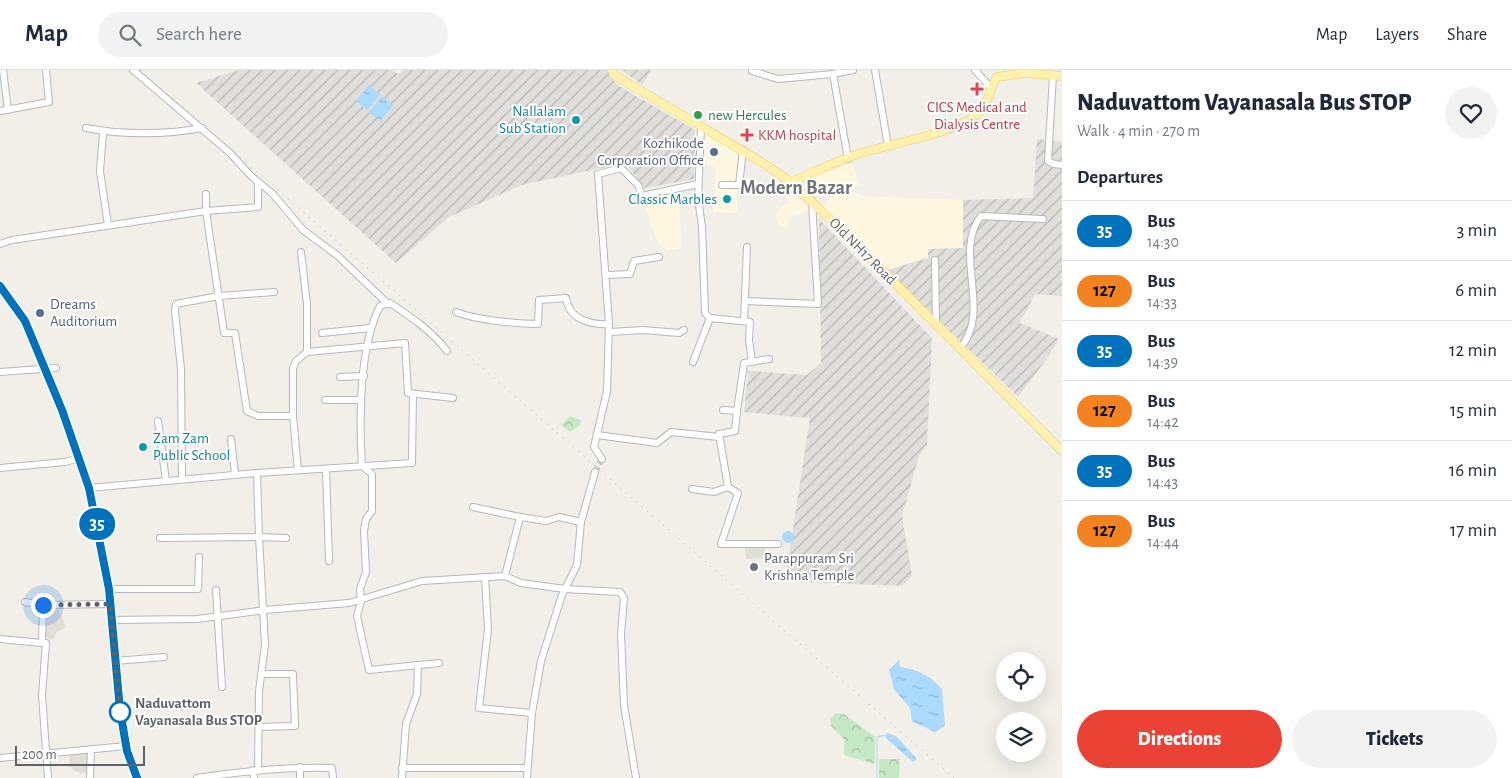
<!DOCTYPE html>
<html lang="en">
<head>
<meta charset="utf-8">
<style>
	body { margin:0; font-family:"Alegreya Sans",sans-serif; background:#f2f2f3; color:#1f2937; height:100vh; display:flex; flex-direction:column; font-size:19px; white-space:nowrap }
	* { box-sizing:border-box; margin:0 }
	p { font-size:16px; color:#747a83 }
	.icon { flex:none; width:28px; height:28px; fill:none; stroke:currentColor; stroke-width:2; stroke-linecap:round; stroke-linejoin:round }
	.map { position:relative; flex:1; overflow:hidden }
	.drawer { display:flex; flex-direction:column; background:#fff; width:450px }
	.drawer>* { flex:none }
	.badge { padding:0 10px; border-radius:16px; font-size:18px; line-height:32px }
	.fabs { position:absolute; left:996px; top:582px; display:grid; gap:10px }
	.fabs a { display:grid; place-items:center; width:50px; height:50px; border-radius:50%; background:#fff; box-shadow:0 5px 20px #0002; font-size:25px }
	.scale { position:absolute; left:15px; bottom:12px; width:130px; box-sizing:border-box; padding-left:5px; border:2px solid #5f6368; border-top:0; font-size:14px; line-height:18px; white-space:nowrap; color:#5f6368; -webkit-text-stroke:4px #fff; paint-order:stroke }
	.you { position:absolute; width:25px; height:25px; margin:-12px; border:4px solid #fff; border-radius:50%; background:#1a73e8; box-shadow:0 0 0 8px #1a73e833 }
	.map>.badge { position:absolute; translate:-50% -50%; box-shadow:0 0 0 2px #fff }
	h2 { padding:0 15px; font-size:19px; line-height:45px }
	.round { display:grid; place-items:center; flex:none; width:52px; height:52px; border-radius:26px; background:#f2f2f3 }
	.headline { display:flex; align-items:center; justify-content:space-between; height:85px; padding:0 15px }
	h1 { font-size:24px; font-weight:800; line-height:38px }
	.button { display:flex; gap:10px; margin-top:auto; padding:10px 15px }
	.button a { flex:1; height:58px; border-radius:30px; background:#ea4335; color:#fff; font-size:20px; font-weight:800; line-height:58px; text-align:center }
	.button a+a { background:#f2f2f3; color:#1f2937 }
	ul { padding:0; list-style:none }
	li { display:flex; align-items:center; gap:15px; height:60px; padding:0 15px; border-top:1px solid #e0e1e3 }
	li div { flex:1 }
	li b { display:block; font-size:19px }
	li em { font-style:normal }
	li .badge { min-width:55px; font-weight:700; text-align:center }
	header { display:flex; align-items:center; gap:30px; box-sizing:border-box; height:70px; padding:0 25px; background:#fff; border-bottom:1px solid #e0e1e3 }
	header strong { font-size:24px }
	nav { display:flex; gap:28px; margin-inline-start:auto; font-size:18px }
	.search { width:350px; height:45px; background:#f2f2f3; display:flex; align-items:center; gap:12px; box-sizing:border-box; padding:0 18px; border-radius:28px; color:#747a83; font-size:19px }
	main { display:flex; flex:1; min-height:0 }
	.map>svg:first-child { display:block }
</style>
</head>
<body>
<header>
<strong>Map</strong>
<div class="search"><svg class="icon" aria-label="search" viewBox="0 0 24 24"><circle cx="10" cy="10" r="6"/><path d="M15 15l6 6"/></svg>Search here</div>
<nav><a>Map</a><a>Layers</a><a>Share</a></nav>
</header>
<main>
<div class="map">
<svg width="1062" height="708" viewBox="0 0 1062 708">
	<defs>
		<pattern id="industrial-furrows" width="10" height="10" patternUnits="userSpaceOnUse" patternTransform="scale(1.25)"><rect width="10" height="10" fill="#e0deda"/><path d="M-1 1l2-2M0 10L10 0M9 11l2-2" fill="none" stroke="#b9b8b5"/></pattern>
		<pattern id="park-crowns" width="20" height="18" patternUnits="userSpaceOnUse" patternTransform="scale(1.25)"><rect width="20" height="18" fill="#c5e8c5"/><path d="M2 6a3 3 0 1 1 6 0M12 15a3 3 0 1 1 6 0" fill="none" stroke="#a3c0a4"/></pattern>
		<pattern id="water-ripples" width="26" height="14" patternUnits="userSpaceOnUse" patternTransform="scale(1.25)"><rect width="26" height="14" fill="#aadaff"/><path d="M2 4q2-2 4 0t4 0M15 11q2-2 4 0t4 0" fill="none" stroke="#8eb4d2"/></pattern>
	</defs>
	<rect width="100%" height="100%" fill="#f1efe8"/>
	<g fill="#fef7e0">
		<polygon points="704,62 741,85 737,114 737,143 713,142 716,98 701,93"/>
		<polygon points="852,92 860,116 853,117 851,114 839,117 817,116 809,108"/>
		<polygon points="837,119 849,119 862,126 963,130 963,178 929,179 928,188 887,200 823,137"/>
		<polygon points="678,120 682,178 668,180 658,173 642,129"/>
		<polygon points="791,121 809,138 802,144 790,147 787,158 779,156 775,145 782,136 790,133 785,127"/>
	</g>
	<g fill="url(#industrial-furrows)">
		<polygon points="239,0 390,0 399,4 404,0 607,0 617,15 695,60 694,109 645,118 625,93 522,115 449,147 396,193 196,13"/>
		<polygon points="622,0 649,0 651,1 642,15"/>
		<polygon points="1037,69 1062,72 1062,226 1035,224 1020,253 1059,269 1046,290 1018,327 887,200 928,188 928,179 963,178 963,130 1033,128"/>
		<polygon points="819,149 932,268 927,374 919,386 902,446 912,506 902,516 785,511 810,348 744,342 748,301 807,305 821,293"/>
	</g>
	<g fill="#e1ded6">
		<polygon points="765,477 765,488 746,489 745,478"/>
		<polygon points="49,540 59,540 66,557 57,562 52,570 44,566"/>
		<polygon points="70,681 85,681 89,684 87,701 81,704 73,700 69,693"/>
	</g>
	<polygon fill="#fce8e6" points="747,55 757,63 748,75 737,67"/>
	<g fill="url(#park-crowns)">
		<polygon points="570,346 581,350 579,356 570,362 561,355"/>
		<polygon points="836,643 844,644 875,667 875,694 844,685 844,669 831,656 830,648"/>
		<polygon points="879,689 900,689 899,708 879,708"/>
	</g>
	<g fill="url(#water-ripples)">
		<polygon points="369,15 380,25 367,40 356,31"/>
		<polygon points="382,26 393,36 380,51 369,42"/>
		<circle cx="788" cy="467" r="6"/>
		<path d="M 899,590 L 900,597 C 919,600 929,605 942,619 L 945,656 L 935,662 L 912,651 L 910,638 L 894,619 L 889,600 Z"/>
		<polygon points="887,663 896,666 917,689 913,692 885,667"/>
	</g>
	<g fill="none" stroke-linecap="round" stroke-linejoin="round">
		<polyline stroke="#aadaff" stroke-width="1" points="877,708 877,667 886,665"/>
		<polyline stroke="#ccccc8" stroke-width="6" stroke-dasharray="6 3" stroke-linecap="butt" points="595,402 602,389"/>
		<defs>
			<g id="minor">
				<polyline points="3,0 8,40"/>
				<polyline points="133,0 230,83 251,106 273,124 303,160 338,186 388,234"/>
				<polyline points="875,0 888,76"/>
				<polyline points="975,0 991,18"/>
				<polyline points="752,1 778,9 833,4"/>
				<polyline points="1053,5 1048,91 1054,94 1062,95"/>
				<polyline points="0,41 49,32 46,0"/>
				<path d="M 86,58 C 122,65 165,65 202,58"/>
				<polyline points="103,63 100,101 108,155"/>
				<polyline points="848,89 833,4 853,0"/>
				<polyline points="722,115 739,115 743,80"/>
				<polyline points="206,124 206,141 224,263 235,263 247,341 258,346 293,346"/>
				<polyline points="0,174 12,170 206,141 258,137 258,112"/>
				<polyline points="301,182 307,234 307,282"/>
				<polyline points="935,190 936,255"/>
				<polyline points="607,205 630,204 634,191 659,187"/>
				<polyline points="745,231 818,234 812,131"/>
				<path d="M 456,242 C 476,250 517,254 538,254 L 539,230 L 566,228 C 569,250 591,255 609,254 L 607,321 L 594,377 L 602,389"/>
				<polyline points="710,248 750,252 749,270 752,292"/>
				<polyline points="744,251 747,177"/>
				<polyline points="609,254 598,104 621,98 638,115 642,126 698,114"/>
				<polyline points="610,262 643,260 679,263 684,260"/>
				<polyline points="322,263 370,258"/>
				<path d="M 960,278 C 993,241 952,183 981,146 L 1043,149"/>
				<polyline points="693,292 710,248 705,243 702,157 698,128 701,57"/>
				<polyline points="0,302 56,298"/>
				<polyline points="340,307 364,306"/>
				<polyline points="325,330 360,330"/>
				<polyline points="723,340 737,341 744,293 769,289"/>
				<polyline points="158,351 166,411"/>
				<polyline points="597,365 657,373 671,362 719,367"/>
				<polyline points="231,369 235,404"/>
				<polyline points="0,398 65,392 80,388"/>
				<polyline points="326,399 329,491"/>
				<polyline points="298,400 293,346 293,298 296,291 307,282 405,273 408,323 453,328"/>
				<polyline points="257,403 412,393 413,324"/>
				<polyline points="182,409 181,299 175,241 176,234 219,226 274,222"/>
				<polyline points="728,417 719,364 735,361 737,341"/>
				<polyline points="89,418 257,403 259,467 160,468"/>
				<polyline points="692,419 714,422 728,417 738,423 721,474 778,474"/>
				<polyline points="473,437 520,447"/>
				<polyline points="505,506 520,447 546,451 559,447 581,452 595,402"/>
				<polyline points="485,507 488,559 479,638 532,643"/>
				<polyline points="109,519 198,519 199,487"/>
				<polyline points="216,520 222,617"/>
				<polyline points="25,532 43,535"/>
				<polyline points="111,550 197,549 265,540 349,533 422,511 505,506 521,513 565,519 620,522 624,528 621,564 624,635 636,708"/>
				<polyline points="0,569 42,573 43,535 110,534"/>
				<polyline points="46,573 42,625 48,708"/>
				<polyline points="115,591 164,587"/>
				<path d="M 439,593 L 369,600 L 357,546 L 361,531 L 360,519 L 366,502 L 364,461 L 366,449 L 372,441 L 372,404 L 362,396 C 359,349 359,278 380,236 L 390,233 C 411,247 432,261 447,281"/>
				<polyline points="259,657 295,656 293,604 262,604"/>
				<polyline points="0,688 126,676"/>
				<polyline points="300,697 300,708"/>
				<polyline points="402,698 527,698"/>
				<polyline points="253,700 254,708"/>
				<polyline points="258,700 259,621 265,575 259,467 286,468"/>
				<polyline points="90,708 91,679"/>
				<path d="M 197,708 C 242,701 286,697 332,698 L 333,708"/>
				<polyline points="402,708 406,654 417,624 418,595"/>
				<polyline points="527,708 532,643 541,591 562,525 577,495 581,452"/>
			</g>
			<g id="major">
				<polyline points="612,0 614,5 763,93 791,112 862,180 1062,381"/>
				<path d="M 791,112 C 815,102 840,89 865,82 C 898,72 946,65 975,46 C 988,37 989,20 997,7 L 1024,3 L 1062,6"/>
				<polyline points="0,216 25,251 62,340 89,418 109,519 120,640 127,681 137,708"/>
			</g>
		</defs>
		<use href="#minor" stroke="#b5b8bc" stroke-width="8"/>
		<use href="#major" stroke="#f2c960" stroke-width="9"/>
		<use href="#minor" stroke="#fff" stroke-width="6"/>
		<use href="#major" stroke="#fff2af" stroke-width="8"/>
		<polyline stroke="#b6b7b8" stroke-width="1" stroke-dasharray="1 6" stroke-linecap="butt" points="140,0 954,708"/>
	</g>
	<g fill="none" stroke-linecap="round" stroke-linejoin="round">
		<defs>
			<polyline id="line" points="0,216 25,251 62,340 89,418 109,519 120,640 127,681 137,708"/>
		</defs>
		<use href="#line" stroke="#fff" stroke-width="11"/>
		<use href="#line" stroke="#0072bc" stroke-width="8"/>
		<polyline stroke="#5f6368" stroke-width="5" stroke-dasharray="0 9" points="43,535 110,534 120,642"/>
	</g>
	<g fill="#e0444e" stroke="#fff" stroke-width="2">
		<path d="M974.5 11.5h5v5h5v5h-5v5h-5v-5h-5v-5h5z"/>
		<path d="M744.5 57.5h5v5h5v5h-5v5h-5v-5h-5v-5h5z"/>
	</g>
	<circle fill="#2e9e5b" stroke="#fff" stroke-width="2" cx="698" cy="45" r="5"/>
	<g fill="#0f9aa8" stroke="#fff" stroke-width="2">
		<circle cx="576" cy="50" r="5"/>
		<circle cx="727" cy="129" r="5"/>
		<circle cx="143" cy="377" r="5"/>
	</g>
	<g fill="#5c6f8a" stroke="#fff" stroke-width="2">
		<circle cx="714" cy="82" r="5"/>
		<circle cx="40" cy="243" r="5"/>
	</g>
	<circle fill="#6b7280" stroke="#fff" stroke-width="2" cx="754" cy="497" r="5"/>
	<circle fill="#fff" stroke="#0072bc" stroke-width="2.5" cx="120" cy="642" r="10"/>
	<g text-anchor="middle" stroke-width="4" stroke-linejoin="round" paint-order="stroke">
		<g font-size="15" fill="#be3a42" stroke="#fff">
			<text x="977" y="42">CICS Medical and<tspan x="977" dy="17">Dialysis Centre</tspan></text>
			<text x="758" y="70" text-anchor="start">KKM hospital</text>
		</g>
		<g font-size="15" fill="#0d838f" stroke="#fff" text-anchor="end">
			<text x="566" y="46">Nallalam<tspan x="566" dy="17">Sub Station</tspan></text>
			<text x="717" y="134">Classic Marbles</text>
			<text x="153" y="373" text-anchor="start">Zam Zam<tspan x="153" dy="17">Public School</tspan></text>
		</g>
		<g font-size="15" fill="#27864d" stroke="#fff" text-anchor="start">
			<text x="708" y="50">new Hercules</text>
		</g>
		<g font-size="15" fill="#4e5e75" stroke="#fff" text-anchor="end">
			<text x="704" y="78">Kozhikode<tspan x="704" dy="17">Corporation Office</tspan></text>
			<text x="50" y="239" text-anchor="start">Dreams<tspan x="50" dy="17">Auditorium</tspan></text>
		</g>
		<g font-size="15" fill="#5f6368" stroke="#fff">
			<text transform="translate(863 181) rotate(45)" y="5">Old NH17 Road</text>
		</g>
		<g font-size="15" fill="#5b616d" stroke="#fff" text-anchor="start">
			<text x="764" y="493">Parappuram Sri<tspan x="764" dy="17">Krishna Temple</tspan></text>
		</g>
		<g font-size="15" font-weight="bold" fill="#5f6368" stroke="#fff" text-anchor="start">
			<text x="135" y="638">Naduvattom<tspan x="135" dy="17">Vayanasala Bus STOP</tspan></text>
		</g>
		<g font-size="20" font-weight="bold" fill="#70757a" stroke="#fff">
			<text x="796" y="124">Modern Bazar</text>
		</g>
	</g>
</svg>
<div class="fabs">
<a><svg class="icon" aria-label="locate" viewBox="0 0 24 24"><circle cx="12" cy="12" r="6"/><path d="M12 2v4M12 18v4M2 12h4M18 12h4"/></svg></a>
<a><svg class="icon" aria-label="layers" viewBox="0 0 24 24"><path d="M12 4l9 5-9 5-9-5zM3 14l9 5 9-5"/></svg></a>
</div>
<div class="scale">200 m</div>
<div class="you" style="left:43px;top:535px"></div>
<b class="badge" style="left:97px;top:454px;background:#0072bc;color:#fff">35</b>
</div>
<section class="drawer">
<div class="headline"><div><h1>Naduvattom Vayanasala Bus STOP</h1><p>Walk · 4 min · 270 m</p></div><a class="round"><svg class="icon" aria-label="heart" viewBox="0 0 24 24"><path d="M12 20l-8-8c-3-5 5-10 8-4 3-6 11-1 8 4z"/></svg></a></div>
<h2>Departures</h2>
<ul>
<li><span class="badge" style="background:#0072bc;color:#fff">35</span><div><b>Bus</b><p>14:30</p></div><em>3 min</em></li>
<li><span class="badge" style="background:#f58220;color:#111">127</span><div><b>Bus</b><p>14:33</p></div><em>6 min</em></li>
<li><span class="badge" style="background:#0072bc;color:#fff">35</span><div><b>Bus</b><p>14:39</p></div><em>12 min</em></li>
<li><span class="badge" style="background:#f58220;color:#111">127</span><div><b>Bus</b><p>14:42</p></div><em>15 min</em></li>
<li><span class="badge" style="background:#0072bc;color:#fff">35</span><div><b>Bus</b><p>14:43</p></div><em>16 min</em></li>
<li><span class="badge" style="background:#f58220;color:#111">127</span><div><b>Bus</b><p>14:44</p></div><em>17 min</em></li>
</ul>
<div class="button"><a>Directions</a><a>Tickets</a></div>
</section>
</main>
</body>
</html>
